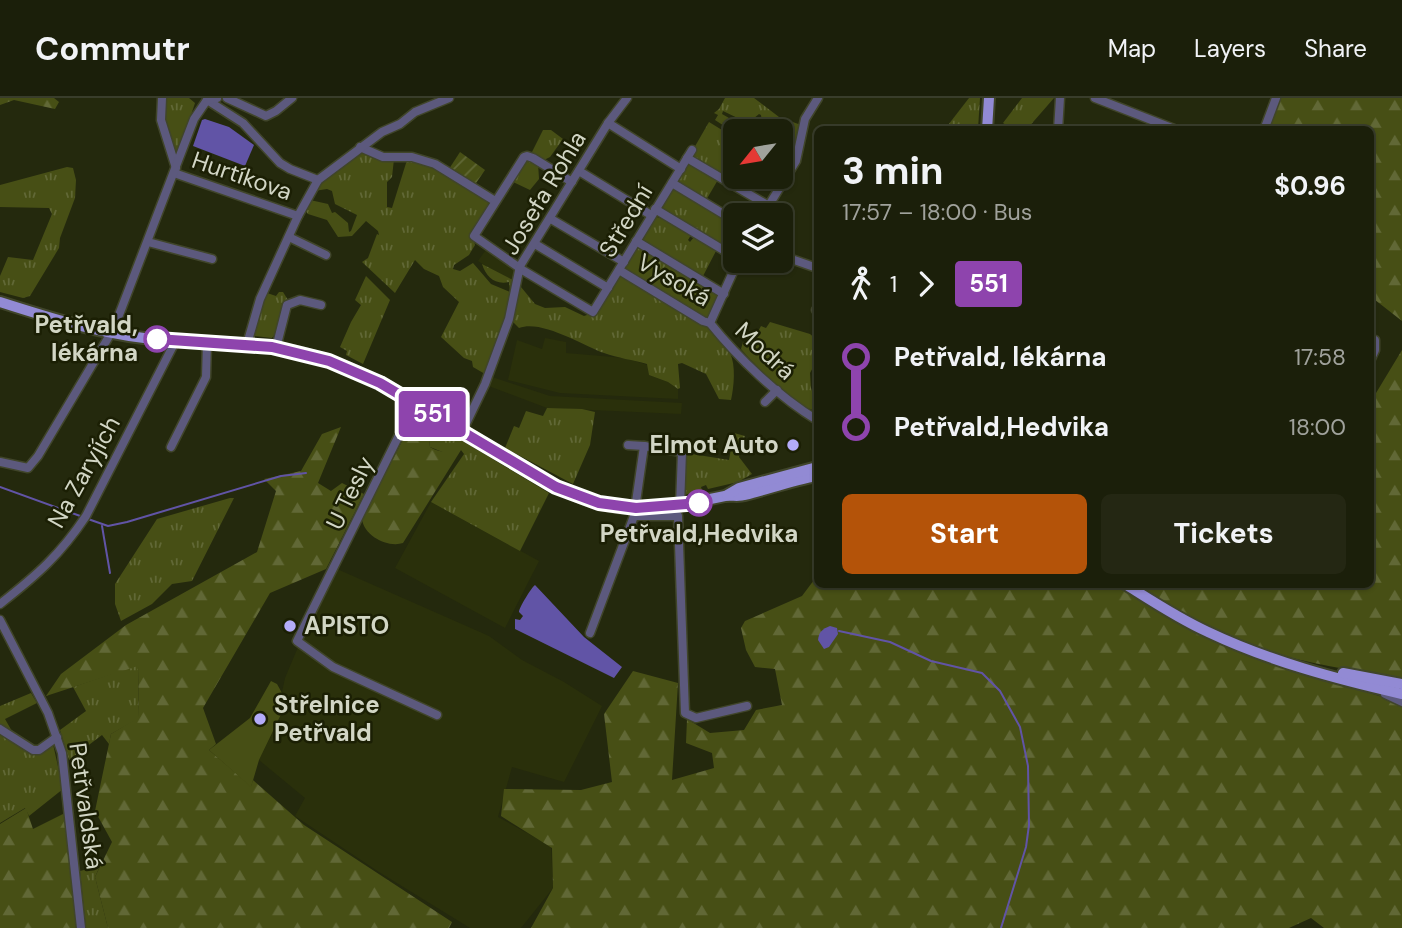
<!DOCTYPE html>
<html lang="en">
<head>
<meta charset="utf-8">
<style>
	body { margin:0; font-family:"DM Sans",sans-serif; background:#242713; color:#f1f3f6; height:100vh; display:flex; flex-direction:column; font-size:26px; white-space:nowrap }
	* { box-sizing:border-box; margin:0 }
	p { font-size:23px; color:#a0a29c }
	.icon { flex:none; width:38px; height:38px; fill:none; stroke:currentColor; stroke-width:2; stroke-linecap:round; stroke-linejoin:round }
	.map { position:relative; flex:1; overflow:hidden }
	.side { position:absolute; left:814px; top:28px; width:560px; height:462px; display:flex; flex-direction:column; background:#1b1f0a; border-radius:10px; box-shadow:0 2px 5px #0004,0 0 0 2px #393d2b }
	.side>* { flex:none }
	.badge { padding:0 14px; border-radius:5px; font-size:24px; line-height:46px }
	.needle { width:46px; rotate:240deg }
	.tools { position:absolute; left:723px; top:21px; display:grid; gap:14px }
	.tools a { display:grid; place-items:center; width:70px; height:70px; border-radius:10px; background:#1b1f0a; box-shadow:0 2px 5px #0004,0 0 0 2px #393d2b; font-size:35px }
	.map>.badge { position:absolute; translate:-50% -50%; box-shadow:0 0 0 4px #fff }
	.legs { display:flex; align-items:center; gap:10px; height:77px; padding:0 28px; font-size:23px }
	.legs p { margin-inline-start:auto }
	.headline { display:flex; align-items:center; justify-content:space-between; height:119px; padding:0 28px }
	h1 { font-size:38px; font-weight:700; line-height:52px }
	.cta { display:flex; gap:14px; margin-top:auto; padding:14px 28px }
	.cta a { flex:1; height:80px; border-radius:10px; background:#b45309; color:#fff; font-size:28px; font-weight:700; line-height:80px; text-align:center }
	.cta a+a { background:#242713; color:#f1f3f6 }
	ul { padding:0 28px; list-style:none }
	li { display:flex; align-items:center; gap:24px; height:70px; font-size:26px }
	li i { display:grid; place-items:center; width:10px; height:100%; margin:0 9px; background:currentColor }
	li i::after { content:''; width:18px; height:18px; margin:-9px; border:5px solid; border-radius:50%; background:#1b1f0a }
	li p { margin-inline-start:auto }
	li:first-child i { background:linear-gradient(#0000 50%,currentColor 0) }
	li:last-child i { background:linear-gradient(currentColor 50%,#0000 0) }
	header { display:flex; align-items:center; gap:42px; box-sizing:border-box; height:98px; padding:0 35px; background:#1b1f0a; border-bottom:2px solid #393d2b }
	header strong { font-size:33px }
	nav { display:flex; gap:38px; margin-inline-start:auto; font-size:24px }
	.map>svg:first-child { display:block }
</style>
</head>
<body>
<header>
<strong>Commutr</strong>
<nav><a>Map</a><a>Layers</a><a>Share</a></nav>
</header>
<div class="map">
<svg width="1402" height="830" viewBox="0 0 1402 830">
	<defs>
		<pattern id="grass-tufts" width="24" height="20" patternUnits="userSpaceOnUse" patternTransform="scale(1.75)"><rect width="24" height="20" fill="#474f15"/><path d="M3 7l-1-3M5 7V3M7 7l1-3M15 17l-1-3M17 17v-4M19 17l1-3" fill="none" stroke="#616836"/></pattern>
		<pattern id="forest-firs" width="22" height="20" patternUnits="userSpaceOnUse" patternTransform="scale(1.75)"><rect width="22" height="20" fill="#474f15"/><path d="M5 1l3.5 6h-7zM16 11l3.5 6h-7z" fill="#616836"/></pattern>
		<pattern id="garden-furrows" width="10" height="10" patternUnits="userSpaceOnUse" patternTransform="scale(1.75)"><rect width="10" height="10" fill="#474f15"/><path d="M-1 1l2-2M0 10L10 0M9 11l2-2" fill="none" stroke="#616836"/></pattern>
	</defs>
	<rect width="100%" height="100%" fill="#24290d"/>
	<g fill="#2a300b">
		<polygon points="487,150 516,169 515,183 495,174 478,163"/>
		<polygon points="545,240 566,244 566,255 625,260 648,267 649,277 668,284 678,291 678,301 560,295 508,282 517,242 542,251"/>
		<polygon points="489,278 550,298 682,305 681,316 547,310 486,287"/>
		<polygon points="431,404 539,463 505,530 395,470"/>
		<polygon points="337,471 489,538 522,562 564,584 602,608 564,684 512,669 498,719 551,748 553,790 521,830 470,830 379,774 295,718 305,700 259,662 287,604 282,594 285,580 301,542"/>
	</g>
	<g fill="url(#grass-tufts)">
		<polygon points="165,0 189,0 195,5 178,57 174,58 164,22"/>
		<polygon points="725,0 754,0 779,19 801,27 794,64 784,56 789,45 787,39 762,24 761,17 759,16 748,25 723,13 722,16 743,28 746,33 735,35 715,22 718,17 714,15 719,11"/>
		<polygon points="969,0 980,0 978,31 945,31"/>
		<polygon points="1022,0 1054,0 1027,31 1012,31 1003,25"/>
		<polygon points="709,24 735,40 735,67 727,81 690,57"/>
		<polygon points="543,32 551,32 563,41 550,59 544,62 532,54"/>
		<path d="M 361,54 L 394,61 L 392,79 L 387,84 L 387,109 L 392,110 L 407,62 L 429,66 L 490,105 L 473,137 L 475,147 L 469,157 L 454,167 L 453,171 L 460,173 L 473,165 L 491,186 L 510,194 L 509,184 C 495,187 486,179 482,166 L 515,183 L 508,217 L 485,276 L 473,269 L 472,263 L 464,260 L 441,239 L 459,204 L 443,189 L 439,178 L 424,171 L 415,162 L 395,195 L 362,164 L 368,160 L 377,136 L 379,137 L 378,133 L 366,123 L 352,138 L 338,139 L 327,122 L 308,116 L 305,112 L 310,102 L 328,106 L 332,115 L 335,114 L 348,125 L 349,134 L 351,133 L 357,117 L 335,106 L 332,93 L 327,91 L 314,93 L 320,85 Z"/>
		<polygon points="524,60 538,65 539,81 530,92 511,83"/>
		<polygon points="687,64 719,80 705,104 676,86"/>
		<polygon points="67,69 73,70 76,82 75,100 60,140 59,150 30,198 23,200 0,194 0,178 8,159 33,162 52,116 49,110 0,109 0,87"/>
		<polygon points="672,88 735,124 735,153 728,154 662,110"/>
		<polygon points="657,119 665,122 691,137 688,142 690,144 694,139 716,153 702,180 642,142 654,121"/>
		<polygon points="636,148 720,197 708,219 706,221 624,173 624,170"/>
		<path d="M 621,176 L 708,228 C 715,237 725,245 730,255 C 736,267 734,289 731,302 L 719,301 L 706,276 L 682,265 L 678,266 L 680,290 L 678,291 L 668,284 L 649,277 L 647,266 C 633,262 618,260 604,255 C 582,247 541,221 519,230 L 511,222 L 521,189 L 535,206 L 545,210 L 565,209 L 584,218 L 593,215 Z"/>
		<polygon points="366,178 390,202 363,266 346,257 347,253 340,249 351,224 361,207 355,202"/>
		<path d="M 279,194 L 283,194 L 288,202 C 279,213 282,230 272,240 L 255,238 L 251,235 L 261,202 L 267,195 L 276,198 Z"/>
		<path d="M 770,224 L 810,236 L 817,242 L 817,262 L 810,275 L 811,290 L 816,305 L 815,313 C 796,308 755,268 741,251 L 743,244 L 750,248 L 761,228 L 766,230 Z"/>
		<polygon points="547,310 582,311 595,314 590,347 573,386 505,350 514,328 519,330 526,313 543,318"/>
		<polygon points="415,314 549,395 520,453 431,404 464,356 461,352 445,355 430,349 429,342 435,335 426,324 414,320"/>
		<polygon points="734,335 745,338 739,359 752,376 738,384 708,391 706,387 701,389 702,392 681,398 684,358 692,356 729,362"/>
		<polygon points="230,400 234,400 192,483 172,486 152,506 121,523 115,506 115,486 157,421"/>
		<polygon points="138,567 139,620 111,636 109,646 102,637 69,662 60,632 86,613 73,589"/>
		<polygon points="31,595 37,605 5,621 13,635 0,628 0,608"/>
		<polygon points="0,634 35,657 53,646 63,691 29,718 25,710 0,725"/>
		<polygon points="100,768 95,779 108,830 86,830 80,773"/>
	</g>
	<g fill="url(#forest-firs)">
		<polygon points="0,0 54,0 59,4 55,11 14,2 0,7"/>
		<polygon points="1281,0 1402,0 1402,223 1370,198 1370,32 1268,32"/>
		<path d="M 1402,252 L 1402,581 C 1364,573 1323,569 1285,558 C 1231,543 1183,515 1135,487 L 1370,486 L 1370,305 Z"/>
		<path d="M 414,320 L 426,324 L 436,332 L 435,335 L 429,342 L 430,349 C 447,359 450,349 461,352 L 403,445 C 388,450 364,438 362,421 Z"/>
		<polygon points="341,329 318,385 331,393 342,385 364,396 326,471 270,495 203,610 216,646 209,652 251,688 253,682 304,727 452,824 449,830 108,830 95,779 112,744 95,713 111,636 139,619 138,568 46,598 61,576 126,527 257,454 276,393 264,381 301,373 322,336"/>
		<polygon points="817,478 817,486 1115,487 1194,533 1244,555 1398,604 1402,607 1402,830 1324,830 1311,820 1289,830 531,830 553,790 552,750 501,718 504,691 581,692 612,684 604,616 633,573 678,585 672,682 714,670 712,655 686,645 687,621 710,635 744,632 756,612 782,607 775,571 755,569 746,552 741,530 745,523 802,498"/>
		<polygon points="26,710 33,731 65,715 76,830 0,830 0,726"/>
	</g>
	<polygon fill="url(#garden-furrows)" points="460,54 485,72 474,88 449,71"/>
	<polygon fill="#474f15" points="271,583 277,586 287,604 259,662 251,689 209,652 250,620"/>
	<g fill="#6154a6">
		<polygon points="205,21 229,29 254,47 245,68 193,48 202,22"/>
		<path d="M 535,487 L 584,539 L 622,569 L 614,580 L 515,531 L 515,521 L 520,522 L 523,518 L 519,514 C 519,510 531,490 535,487 Z"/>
		<path d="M 830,528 L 837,530 L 838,536 L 829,549 L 824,551 L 818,542 C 819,534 822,531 830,528 Z"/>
	</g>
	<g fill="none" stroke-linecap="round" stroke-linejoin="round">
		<g stroke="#6154a6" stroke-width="2">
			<polyline points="0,389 83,419"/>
			<polyline points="88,421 108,428 127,424 281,378 306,375"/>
			<polyline points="102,428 110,475"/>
			<polyline points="839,533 890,544 931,563 982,575 1000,593 1020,629 1028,668 1029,727 1026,749 1001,830"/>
		</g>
		<defs>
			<g id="minor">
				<polyline points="162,0 161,22 176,70"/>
				<polyline points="227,0 266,18 276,13 292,0"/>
				<polyline points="1095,0 1177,32"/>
				<polyline points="207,2 243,25 280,65 290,71 318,82"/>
				<polyline points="608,25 681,71"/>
				<polyline points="1058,32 1060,0"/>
				<polyline points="1264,32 1276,0"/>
				<polyline points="360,49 383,59 412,59 435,66 495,103"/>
				<polyline points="687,60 769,108"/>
				<polyline points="579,73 651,117"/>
				<polyline points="174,75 298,118"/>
				<polyline points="572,84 533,60 527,58 524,59 474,138 524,173 593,214 692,52"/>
				<polyline points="672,85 735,123"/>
				<polyline points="655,111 735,159"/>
				<polyline points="763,117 796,63 805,21 818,0"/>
				<polyline points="551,121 624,164"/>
				<polyline points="289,139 326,157"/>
				<polyline points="636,143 724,196"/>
				<polyline points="148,144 212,161"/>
				<polyline points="535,146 608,190"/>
				<polyline points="780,157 817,170"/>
				<path d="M 738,163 L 710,225 C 738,260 779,299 817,322"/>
				<polyline points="619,172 703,223 710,225"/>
				<polyline points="816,212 817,213"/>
				<polyline points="1370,240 1375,242 1375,252 1370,263"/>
				<polyline points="247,246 260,201 298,118 318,82 382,34 400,26 415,14 449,0"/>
				<polyline points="276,250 287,207 300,202 321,207"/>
				<polyline points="765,304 777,292"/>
				<polyline points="415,305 297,543 333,569 437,617"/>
				<polyline points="462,334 485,286 509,221 520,168 608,25 627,0"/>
				<polyline points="628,347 644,348"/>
				<polyline points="171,349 206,279 207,244"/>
				<polyline points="0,364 28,370 38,358 114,230 194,21 207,2 217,0"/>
				<polyline points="634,418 678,418 685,615 696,620 747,608"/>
				<path d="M 0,506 C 37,477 60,457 86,418 L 176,242"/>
				<polyline points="0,522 48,615 62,655 81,830"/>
				<polyline points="590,535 634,418 644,348 682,354 680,408"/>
				<polyline points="1385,596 1402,604"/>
				<polyline points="0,631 33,652 39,652 57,639"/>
			</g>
			<g id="major">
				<polyline points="987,32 989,0"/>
				<path d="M 0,204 C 47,219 94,234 144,240 C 200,246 257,242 312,258 C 385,278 449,326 513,364 C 548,384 584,407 625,410 C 660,412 691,405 725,398 C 732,397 738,399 745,397 C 769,391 793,382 817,378"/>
				<polyline points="727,397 739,390 817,369"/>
				<path d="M 1125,486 C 1152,503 1179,521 1208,534 C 1269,563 1336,581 1402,596"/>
				<polyline points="1343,575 1402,586"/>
			</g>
		</defs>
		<use href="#minor" stroke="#40452a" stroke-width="11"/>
		<use href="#major" stroke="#40452a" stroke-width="14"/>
		<use href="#minor" stroke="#5c597d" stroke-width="8"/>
		<use href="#major" stroke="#928ad4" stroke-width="10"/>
	</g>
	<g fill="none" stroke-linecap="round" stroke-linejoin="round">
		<defs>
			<polyline id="line-1" points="157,241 272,249 329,263 380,285 556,389 599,405 636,410 699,405"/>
		</defs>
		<use href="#line-1" stroke="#fff" stroke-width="16"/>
		<use href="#line-1" stroke="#8e44ad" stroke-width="10"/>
	</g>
	<g fill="#fff" stroke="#8e44ad" stroke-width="3.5">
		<circle cx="157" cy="241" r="12"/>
		<circle cx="699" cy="405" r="12"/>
	</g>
	<g fill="#b4acf9" stroke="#1b1f04" stroke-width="2.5">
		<circle cx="793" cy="347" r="7"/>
		<circle cx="290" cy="528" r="7"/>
		<circle cx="260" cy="621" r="7"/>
	</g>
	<g text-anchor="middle" stroke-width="5" stroke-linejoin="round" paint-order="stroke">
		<g font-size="24" fill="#d2d6c5" stroke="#1b1f04">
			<text transform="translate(242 78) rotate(19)" y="8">Hurtíkova</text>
			<text transform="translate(544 95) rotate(-59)" y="8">Josefa Rohla</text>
			<text transform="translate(626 123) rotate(-59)" y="8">Střední</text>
			<text transform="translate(674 182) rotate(30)" y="8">Vysoká</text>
			<text transform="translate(765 253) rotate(43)" y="8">Modrá</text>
			<text transform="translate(84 374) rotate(-61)" y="8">Na Zaryjích</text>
			<text transform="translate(350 395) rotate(-64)" y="8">U Tesly</text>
			<text transform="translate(86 708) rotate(82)" y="8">Petřvaldská</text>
		</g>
		<g font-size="24" font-weight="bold" fill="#d2d6c5" stroke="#1b1f04" text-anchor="end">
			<text x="138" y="235">Petřvald,<tspan x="138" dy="28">lékárna</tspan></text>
			<text x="699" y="444" text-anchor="middle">Petřvald,Hedvika</text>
		</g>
		<g font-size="24" font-weight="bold" fill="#d2d6c5" stroke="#1b1f04" text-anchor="start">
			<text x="779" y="355" text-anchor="end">Elmot Auto</text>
			<text x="304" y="536">APISTO</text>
			<text x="274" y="615">Střelnice<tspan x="274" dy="28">Petřvald</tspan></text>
		</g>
	</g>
</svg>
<div class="tools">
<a><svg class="needle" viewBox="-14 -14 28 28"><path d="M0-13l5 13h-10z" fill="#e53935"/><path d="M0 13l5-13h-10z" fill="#a0a29c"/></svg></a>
<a><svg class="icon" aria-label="layers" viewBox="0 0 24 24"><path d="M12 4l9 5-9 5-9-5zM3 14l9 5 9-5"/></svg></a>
</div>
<b class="badge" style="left:432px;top:316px;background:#8e44ad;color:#fff">551</b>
<section class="side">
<div class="headline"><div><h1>3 min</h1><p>17:57 – 18:00 · Bus</p></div><b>$0.96</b></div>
<div class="legs"><svg class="icon" aria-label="walk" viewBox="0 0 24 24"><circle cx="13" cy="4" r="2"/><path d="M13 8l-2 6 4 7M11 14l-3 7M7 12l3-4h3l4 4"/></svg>1<svg class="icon" aria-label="forward" viewBox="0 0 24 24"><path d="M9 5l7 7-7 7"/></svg><b class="badge" style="background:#8e44ad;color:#fff">551</b></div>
<ul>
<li><i style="color:#8e44ad"></i><b>Petřvald, lékárna</b><p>17:58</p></li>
<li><i style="color:#8e44ad"></i><b>Petřvald,Hedvika</b><p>18:00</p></li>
</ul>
<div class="cta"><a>Start</a><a>Tickets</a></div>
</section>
</div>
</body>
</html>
